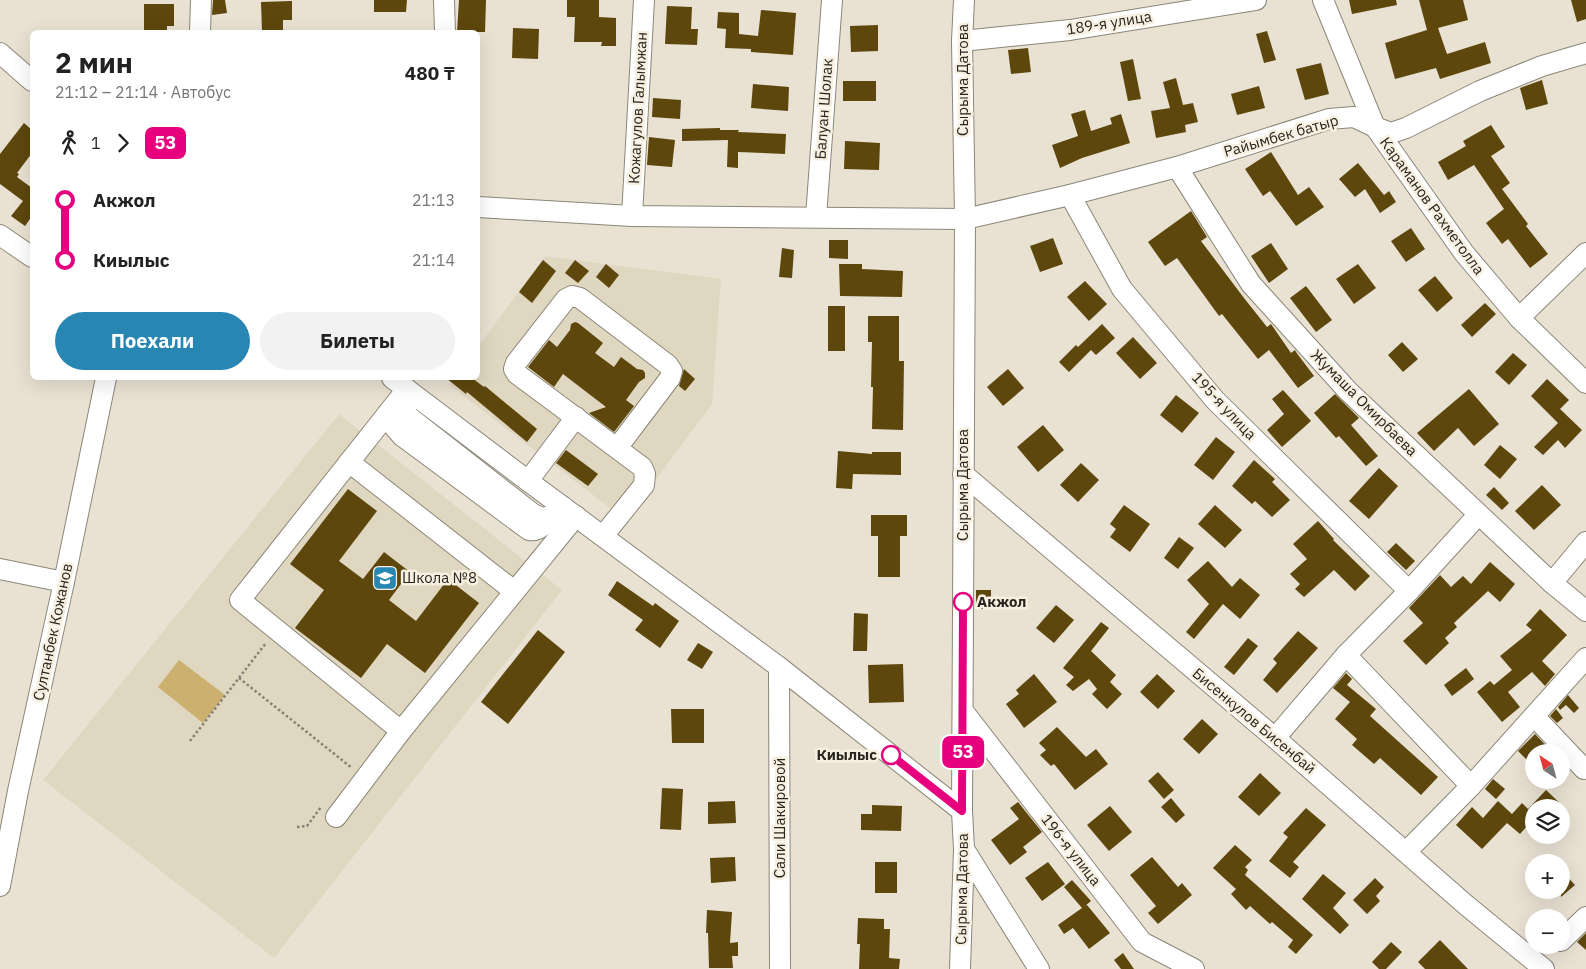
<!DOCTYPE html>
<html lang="ru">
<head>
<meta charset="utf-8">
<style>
	body { margin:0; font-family:"IBM Plex Sans",sans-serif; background:#f2f2f2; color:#222; height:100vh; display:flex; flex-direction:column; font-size:19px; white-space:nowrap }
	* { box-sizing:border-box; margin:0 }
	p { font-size:16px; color:#767676 }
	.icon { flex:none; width:28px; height:28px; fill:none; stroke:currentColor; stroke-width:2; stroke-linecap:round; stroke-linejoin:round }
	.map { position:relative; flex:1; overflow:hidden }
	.sheet { position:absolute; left:30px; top:30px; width:450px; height:350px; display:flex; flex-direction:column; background:#fff; border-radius:8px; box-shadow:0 5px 20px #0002 }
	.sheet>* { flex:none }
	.badge { padding:0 10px; border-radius:8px; font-size:18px; line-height:32px }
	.needle { width:32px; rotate:324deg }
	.buttons { position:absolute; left:1525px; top:744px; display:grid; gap:10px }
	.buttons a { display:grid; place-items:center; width:45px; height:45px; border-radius:50%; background:#fff; box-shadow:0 5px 20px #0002; font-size:25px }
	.map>.badge { position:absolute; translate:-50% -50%; box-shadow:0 0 0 2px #fff }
	.legs { display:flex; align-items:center; gap:8px; height:55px; padding:0 25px; font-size:16px }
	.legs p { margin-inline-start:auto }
	.summary { display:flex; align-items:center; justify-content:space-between; height:85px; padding:0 25px }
	h1 { font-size:28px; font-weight:700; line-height:38px }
	.primary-button { display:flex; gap:10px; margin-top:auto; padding:10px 25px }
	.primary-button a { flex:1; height:58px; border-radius:30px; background:#2786b2; color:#fff; font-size:20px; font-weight:700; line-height:58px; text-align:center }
	.primary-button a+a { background:#f2f2f2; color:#222 }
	ul { padding:0 25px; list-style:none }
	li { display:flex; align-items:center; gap:18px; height:60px; font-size:19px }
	li i { display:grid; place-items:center; width:8px; height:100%; margin:0 6px; background:currentColor }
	li i::after { content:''; width:12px; height:12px; margin:-6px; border:4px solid; border-radius:50%; background:#fff }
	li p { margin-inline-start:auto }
	li:first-child i { background:linear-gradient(#0000 50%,currentColor 0) }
	li:last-child i { background:linear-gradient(currentColor 50%,#0000 0) }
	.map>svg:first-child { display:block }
</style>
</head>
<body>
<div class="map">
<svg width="1586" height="969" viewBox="0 0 1586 969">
	<rect width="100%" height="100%" fill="#e9e2d3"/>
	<g fill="#e0d7c0">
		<polygon points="545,256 721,279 712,404 626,520 449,385 455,378 478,378 478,347"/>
		<polygon points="339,414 562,590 274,958 43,780"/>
	</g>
	<polygon fill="#ccb06f" points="179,660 225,695 203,723 158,687"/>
	<g fill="#5d470d">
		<polygon points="213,0 225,0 227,13 212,15"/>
		<polygon points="374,0 407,0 406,12 374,12"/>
		<polygon points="459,0 486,0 485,32 457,32"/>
		<polygon points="567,0 599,0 599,17 616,18 616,46 601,46 602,42 574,42 575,17 567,17"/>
		<polygon points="1349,0 1396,0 1397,5 1352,14"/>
		<polygon points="1419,0 1463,0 1468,20 1438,28 1447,54 1485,42 1491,63 1440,79 1436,68 1395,79 1385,43 1427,30"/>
		<polygon points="1571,0 1586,0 1586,19 1577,22"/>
		<polygon points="292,1 292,20 283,20 283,32 262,32 261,2"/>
		<polygon points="144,4 174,4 174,26 167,26 167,32 144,32"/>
		<polygon points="667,6 692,7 691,29 698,29 697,45 665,44"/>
		<polygon points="761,10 796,13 793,55 751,52 751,49 725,48 726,29 717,28 718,12 739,13 739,34 758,36"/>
		<polygon points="878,25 878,51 851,52 850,26"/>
		<polygon points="513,28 539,29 538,59 512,58"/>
		<polygon points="1267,31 1276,60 1264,63 1256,34"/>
		<polygon points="1028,48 1031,72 1011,74 1008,50"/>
		<polygon points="1133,59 1141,99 1128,101 1120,62"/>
		<polygon points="1321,63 1329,94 1305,100 1296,69"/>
		<polygon points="1176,78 1183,105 1193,103 1198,122 1185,125 1186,132 1156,138 1151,111 1170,108 1163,82"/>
		<polygon points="1542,80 1548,104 1526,110 1520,88"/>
		<rect x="843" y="81" width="33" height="20"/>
		<polygon points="753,84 789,87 788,111 751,108"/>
		<polygon points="1259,86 1265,108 1237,115 1231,94"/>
		<polygon points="653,98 681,100 680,119 652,117"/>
		<polygon points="1085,110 1091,131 1112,124 1110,118 1121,114 1130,143 1082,158 1060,168 1052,145 1078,136 1071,114"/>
		<polygon points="24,123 32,130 32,153 17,173 19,174 17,177 32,188 32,216 25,226 11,216 23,201 0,184 0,154"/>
		<polygon points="1491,125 1505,147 1491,156 1510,183 1502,189 1528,224 1526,226 1548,254 1530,268 1508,239 1502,244 1486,223 1504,209 1474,165 1448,180 1438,162 1466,146 1463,141"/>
		<polygon points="720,128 720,130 739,130 738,132 786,134 785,154 738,152 738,168 727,167 728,140 682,141 682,129"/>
		<polygon points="649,137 675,140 672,167 647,165"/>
		<polygon points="845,141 880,143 879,170 844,169"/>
		<polygon points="1271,152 1298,195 1309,187 1324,207 1296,226 1270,191 1263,196 1245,169"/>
		<polygon points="1358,163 1384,195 1389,191 1396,202 1380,213 1365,189 1355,197 1339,179"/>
		<polygon points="1191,211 1207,237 1201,241 1244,298 1267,327 1271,324 1291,353 1295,350 1296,352 1314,376 1298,388 1269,350 1258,359 1222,314 1219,316 1177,258 1165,266 1148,242"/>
		<polygon points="1411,228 1425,249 1406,262 1391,241"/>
		<polygon points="1053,238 1063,264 1040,272 1030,246"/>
		<polygon points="829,240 848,240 848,259 829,258"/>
		<polygon points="1271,243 1288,269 1269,283 1251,256"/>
		<polygon points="782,248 794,250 792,278 779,277"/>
		<polygon points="543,260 556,271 532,303 519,292"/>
		<polygon points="575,260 589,271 578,283 565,273"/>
		<polygon points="606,264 619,275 609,288 596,277"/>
		<polygon points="839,264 862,264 862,269 903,271 902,297 840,296"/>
		<polygon points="1358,264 1376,288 1354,304 1336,279"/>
		<polygon points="1435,276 1453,298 1437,312 1418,290"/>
		<polygon points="1085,281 1107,304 1089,321 1067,297"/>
		<polygon points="1306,286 1332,320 1316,332 1290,298"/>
		<polygon points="1485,303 1496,314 1472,337 1461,325"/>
		<rect x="828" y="306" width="17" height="45"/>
		<polygon points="868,316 899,316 899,361 904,361 903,430 872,429 873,387 871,387 872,342 868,342"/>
		<polygon points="575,322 578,323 603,343 595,353 614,367 621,357 637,369 643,370 645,373 645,378 639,382 626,400 634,406 614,432 589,413 606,407 563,374 554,387 528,367 549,340 557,347 570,330 571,324"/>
		<polygon points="1102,324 1115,338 1096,355 1091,350 1069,372 1059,362 1076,345 1078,347"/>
		<polygon points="1133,337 1157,363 1140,379 1116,353"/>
		<polygon points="1402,342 1418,359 1403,372 1388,355"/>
		<polygon points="1513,353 1527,365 1509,385 1495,372"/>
		<polygon points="684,369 695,379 685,391 679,386"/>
		<polygon points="1008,369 1024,388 1003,406 987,387"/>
		<polygon points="446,378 472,378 484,387 485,386 537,429 527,442 467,392 466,394"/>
		<polygon points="1547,379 1569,400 1560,409 1582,430 1565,448 1558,440 1543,455 1534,447 1558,423 1531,396"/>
		<polygon points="1469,389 1499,424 1474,446 1458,428 1434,451 1417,433"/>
		<polygon points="1283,390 1311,421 1282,447 1267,430 1284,414 1272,399"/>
		<polygon points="1335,394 1359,418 1351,425 1378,456 1366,466 1339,436 1336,438 1314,413"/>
		<polygon points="1176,395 1199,413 1182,433 1160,415"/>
		<polygon points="1043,425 1064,450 1038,472 1017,447"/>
		<polygon points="1216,437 1235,452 1213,480 1194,465"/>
		<polygon points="1500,445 1517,459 1500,479 1484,465"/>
		<polygon points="566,450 598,474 588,486 556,463"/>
		<polygon points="838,451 872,454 872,452 901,452 901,475 853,474 852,489 836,488"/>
		<polygon points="1254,460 1275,479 1272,482 1290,500 1272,517 1255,501 1252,504 1232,486"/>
		<polygon points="1081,463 1099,480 1078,502 1060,485"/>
		<polygon points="1379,468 1398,486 1369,519 1349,501"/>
		<polygon points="1542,485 1561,505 1534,530 1515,511"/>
		<polygon points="1494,487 1509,503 1502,510 1486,495"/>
		<polygon points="348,489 377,511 339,561 363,579 384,552 410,572 389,600 416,621 448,579 479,603 425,673 387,644 361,678 295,628 324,590 290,564"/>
		<polygon points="1124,505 1150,524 1130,552 1110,537 1116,529 1110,524"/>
		<polygon points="1215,505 1242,530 1225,548 1198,524"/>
		<polygon points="871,515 907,515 907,536 900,536 900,577 878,577 878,536 871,536"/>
		<polygon points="1318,521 1334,539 1333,540 1370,576 1355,591 1334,570 1304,597 1295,589 1300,584 1290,574 1307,559 1293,544"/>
		<polygon points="1179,537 1194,548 1178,569 1164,558"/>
		<polygon points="1396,543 1415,561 1406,570 1387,552"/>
		<polygon points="1208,561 1232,587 1240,578 1260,595 1240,619 1223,604 1194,639 1186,632 1209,604 1187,580"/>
		<polygon points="1490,562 1515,584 1500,602 1488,591 1454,623 1457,627 1445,638 1449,643 1426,665 1403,641 1423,623 1409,608 1440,575 1451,587 1463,576 1471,584"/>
		<polygon points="617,581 653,606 655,603 679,621 660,648 635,630 643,620 608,595"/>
		<rect x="976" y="590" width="15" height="19"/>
		<polygon points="1056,605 1074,620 1054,643 1036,628"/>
		<polygon points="1540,609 1567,635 1542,661 1555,674 1545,686 1532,672 1508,692 1520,707 1502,722 1477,692 1490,681 1494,685 1512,670 1500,656 1532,630 1526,625"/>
		<polygon points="854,613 868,614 867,651 853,651"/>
		<polygon points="1101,622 1109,628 1091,651 1116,675 1110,682 1122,694 1107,709 1092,694 1097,689 1089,679 1073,691 1066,685 1074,677 1063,668"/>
		<polygon points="538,630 565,652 508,724 481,702"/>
		<polygon points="1298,631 1318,648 1277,693 1263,680 1277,663 1273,659"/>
		<polygon points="1248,638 1258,646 1234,675 1224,667"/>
		<polygon points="698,643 713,652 702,669 687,660"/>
		<polygon points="903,664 904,702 869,703 868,665"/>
		<polygon points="1466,668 1474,679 1452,696 1444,685"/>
		<polygon points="1346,673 1352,679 1347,685 1376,709 1370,716 1438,777 1421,795 1380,758 1374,764 1352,745 1357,739 1335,719 1350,702 1333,688"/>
		<polygon points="1034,674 1057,702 1024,728 1006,704 1019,694 1016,690"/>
		<polygon points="1157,674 1175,691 1158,709 1140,692"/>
		<polygon points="1568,695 1579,708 1574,713 1566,705 1560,710 1558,707"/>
		<polygon points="671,709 704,709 704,743 672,743"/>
		<polygon points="1556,709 1563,718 1557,723 1550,716"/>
		<polygon points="1202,719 1218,734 1199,754 1183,739"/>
		<polygon points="1057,727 1086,757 1096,749 1108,764 1075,790 1054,764 1051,766 1040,755 1046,750 1039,743"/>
		<polygon points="1535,734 1552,752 1534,752 1534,767 1518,751"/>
		<polygon points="1158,772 1174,790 1164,799 1148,781"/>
		<polygon points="1260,773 1281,793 1259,816 1238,797"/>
		<polygon points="1493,779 1505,789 1496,799 1485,789"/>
		<polygon points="662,788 683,789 681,830 660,829"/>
		<polygon points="1546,790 1565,808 1534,808 1534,818 1520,834 1507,823 1482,849 1456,825 1472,807 1483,818 1498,801 1512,814 1522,803 1528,809"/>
		<polygon points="1171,798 1185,815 1176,823 1161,807"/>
		<polygon points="735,801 736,823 708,824 708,802"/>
		<polygon points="1018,802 1042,832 1023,847 1027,852 1010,865 991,840 1019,819 1010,808"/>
		<polygon points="872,805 902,806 901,831 861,830 861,814 872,814"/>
		<polygon points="1110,806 1132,832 1109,851 1087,825"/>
		<polygon points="1306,808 1326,825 1293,862 1299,867 1290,878 1269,861 1288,837 1283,833"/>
		<polygon points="1235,845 1252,860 1245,867 1248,870 1245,875 1313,935 1296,954 1288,947 1293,940 1272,922 1270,924 1250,906 1246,910 1231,894 1236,889 1213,868"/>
		<polygon points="735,857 736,881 711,883 710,858"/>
		<polygon points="1152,857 1178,887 1182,883 1192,895 1158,924 1148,913 1156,906 1130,875"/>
		<rect x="875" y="862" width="22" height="31"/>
		<polygon points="1048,862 1065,884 1042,901 1025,878"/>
		<polygon points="1561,870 1575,885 1561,897"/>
		<polygon points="1323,874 1346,893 1333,908 1349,925 1340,934 1302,899"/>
		<polygon points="1375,878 1384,887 1376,896 1380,901 1367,914 1353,900"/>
		<polygon points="1072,880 1091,901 1085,906 1087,905 1110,933 1089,949 1073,928 1064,934 1058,925 1082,908 1064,887"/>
		<polygon points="707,910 732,912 730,943 738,942 738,956 732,956 733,968 709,968 708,933 706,933"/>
		<polygon points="858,918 884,919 884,929 890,929 889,958 900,959 899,969 859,969 860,944 857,944"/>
		<polygon points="1586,933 1586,950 1577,942"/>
		<polygon points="1440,940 1468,969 1425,969 1418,962"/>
		<polygon points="1391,942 1402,952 1386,969 1379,969 1372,962"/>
		<polygon points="1123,953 1134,969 1121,969 1114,960"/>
	</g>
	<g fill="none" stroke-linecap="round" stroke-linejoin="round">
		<defs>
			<g id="minor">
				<polyline points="444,0 445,32"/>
				<polyline points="1323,0 1375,127 1464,253 1519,318 1586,383"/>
				<polyline points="200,32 201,0"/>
				<polyline points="962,41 1070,30 1256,0"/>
				<polyline points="0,53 32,81"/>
				<polyline points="1177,167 1251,284 1348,391 1552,583 1586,611"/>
				<polyline points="1070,195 1122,289 1215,400 1409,591"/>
				<polyline points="478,207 632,216 965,219 1070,195 1177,167 1329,119 1354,117 1375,127 1391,133 1406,128 1480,91 1542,66 1586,53"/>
				<polyline points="632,216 644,0"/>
				<polyline points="816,217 832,0"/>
				<polyline points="0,235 32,257"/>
				<polyline points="1519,318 1586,253"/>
				<polyline points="392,378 528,481 779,667 962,811"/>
				<polyline points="407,389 240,600 401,731 576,516"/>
				<polyline points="402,395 403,406 409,417 533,514 542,518 551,516"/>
				<path d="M 388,413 L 390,422 L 402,436 L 529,530 C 542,533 553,514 562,506"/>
				<polyline points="349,462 514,591"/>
				<polyline points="963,474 1275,738 1466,905 1544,969"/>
				<polyline points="528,481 576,417"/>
				<polyline points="603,536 644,485 645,474 642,467 517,374 514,369 516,363 566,299 572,296 580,298 668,365 672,371 670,378 617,448"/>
				<polyline points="0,569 64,582"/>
				<polyline points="1552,583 1586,542"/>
				<polyline points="1346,655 1471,786"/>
				<polyline points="779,667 780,969"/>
				<polyline points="963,711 1142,942 1194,969"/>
				<polyline points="1534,716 1584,769 1586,767"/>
				<polyline points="1275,738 1346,655 1409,591 1478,515"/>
				<polyline points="336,817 401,731"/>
				<polyline points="964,849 1039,969"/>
				<polyline points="1406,852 1471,786 1586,658"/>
				<polyline points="0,886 18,791 64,582 106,378"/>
				<polyline points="1561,941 1586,917"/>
				<polyline points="960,969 964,849 962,811 965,219 962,41 964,0"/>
			</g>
		</defs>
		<use href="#minor" stroke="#8c8678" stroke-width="22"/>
		<g stroke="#868177" stroke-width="2.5" stroke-dasharray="2.5 2.5" stroke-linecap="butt">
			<polyline points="239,678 352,768"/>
			<polyline points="190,741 266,643"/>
			<polyline points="297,827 307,826 321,807"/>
		</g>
		<use href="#minor" stroke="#fff" stroke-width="20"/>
	</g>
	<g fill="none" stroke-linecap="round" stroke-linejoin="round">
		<defs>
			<polyline id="line-1" points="891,755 962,811 963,602"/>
		</defs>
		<use href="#line-1" stroke="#fff" stroke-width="11"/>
		<use href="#line-1" stroke="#e6007e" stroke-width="8"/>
	</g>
	<defs>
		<symbol id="school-square" viewBox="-11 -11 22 22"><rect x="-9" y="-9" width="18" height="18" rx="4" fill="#2786b2" stroke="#f7f0e0"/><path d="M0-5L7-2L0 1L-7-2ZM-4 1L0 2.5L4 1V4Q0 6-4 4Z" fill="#fff"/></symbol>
	</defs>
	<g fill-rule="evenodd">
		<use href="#school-square" x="371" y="564" width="28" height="28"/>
	</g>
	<g fill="#fff" stroke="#e6007e" stroke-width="2.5">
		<circle cx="963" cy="602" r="9"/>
		<circle cx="891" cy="755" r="9"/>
	</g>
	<g text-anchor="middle" stroke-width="5" stroke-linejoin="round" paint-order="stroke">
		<g font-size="15" fill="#27251f" stroke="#f7f0e0">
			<text transform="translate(1109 23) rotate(-9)" y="5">189-я улица</text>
			<text transform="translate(963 80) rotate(-90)" y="5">Сырыма Датова</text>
			<text transform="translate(638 108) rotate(-87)" y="5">Кожагулов Галымжан</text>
			<text transform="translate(824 109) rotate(-86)" y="5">Балуан Шолак</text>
			<text transform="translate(1281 136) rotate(-16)" y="5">Райымбек батыр</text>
			<text transform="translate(1432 206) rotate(54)" y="5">Караманов Рахметолла</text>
			<text transform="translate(1364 403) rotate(45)" y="5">Жумаша Омирбаева</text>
			<text transform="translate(1224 406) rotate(47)" y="5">195-я улица</text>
			<text transform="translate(963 485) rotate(-90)" y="5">Сырыма Датова</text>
			<text transform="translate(53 632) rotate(-78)" y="5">Султанбек Кожанов</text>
			<text transform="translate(1254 721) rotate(40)" y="5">Бисенкулов Бисенбай</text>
			<text transform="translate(780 818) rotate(-90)" y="5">Сали Шакировой</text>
			<text transform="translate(1071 850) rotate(52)" y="5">196-я улица</text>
			<text transform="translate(962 889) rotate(-89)" y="5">Сырыма Датова</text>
		</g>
		<g font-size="15" fill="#27251f" stroke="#f7f0e0" text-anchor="start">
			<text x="402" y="583">Школа №8</text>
		</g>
		<g font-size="15" font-weight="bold" fill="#27251f" stroke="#f7f0e0" text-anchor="start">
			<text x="977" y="607">Акжол</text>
			<text x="877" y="760" text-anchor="end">Киылыс</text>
		</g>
	</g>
</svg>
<div class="buttons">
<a><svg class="needle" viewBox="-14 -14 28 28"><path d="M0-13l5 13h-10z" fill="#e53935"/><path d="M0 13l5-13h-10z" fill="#767676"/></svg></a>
<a><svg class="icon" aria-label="layers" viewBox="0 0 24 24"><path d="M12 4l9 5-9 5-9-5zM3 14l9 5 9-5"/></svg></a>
<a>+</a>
<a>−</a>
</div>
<b class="badge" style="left:963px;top:752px;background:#e6007e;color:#fff">53</b>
<section class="sheet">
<div class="summary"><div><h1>2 мин</h1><p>21:12 – 21:14 · Автобус</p></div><b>480 ₸</b></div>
<div class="legs"><svg class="icon" aria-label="walk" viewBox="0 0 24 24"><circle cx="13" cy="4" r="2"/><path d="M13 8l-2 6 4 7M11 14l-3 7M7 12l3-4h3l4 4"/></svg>1<svg class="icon" aria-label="forward" viewBox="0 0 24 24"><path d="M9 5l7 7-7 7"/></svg><b class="badge" style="background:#e6007e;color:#fff">53</b></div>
<ul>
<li><i style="color:#e6007e"></i><b>Акжол</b><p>21:13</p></li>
<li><i style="color:#e6007e"></i><b>Киылыс</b><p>21:14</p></li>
</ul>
<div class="primary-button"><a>Поехали</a><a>Билеты</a></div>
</section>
</div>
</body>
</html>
